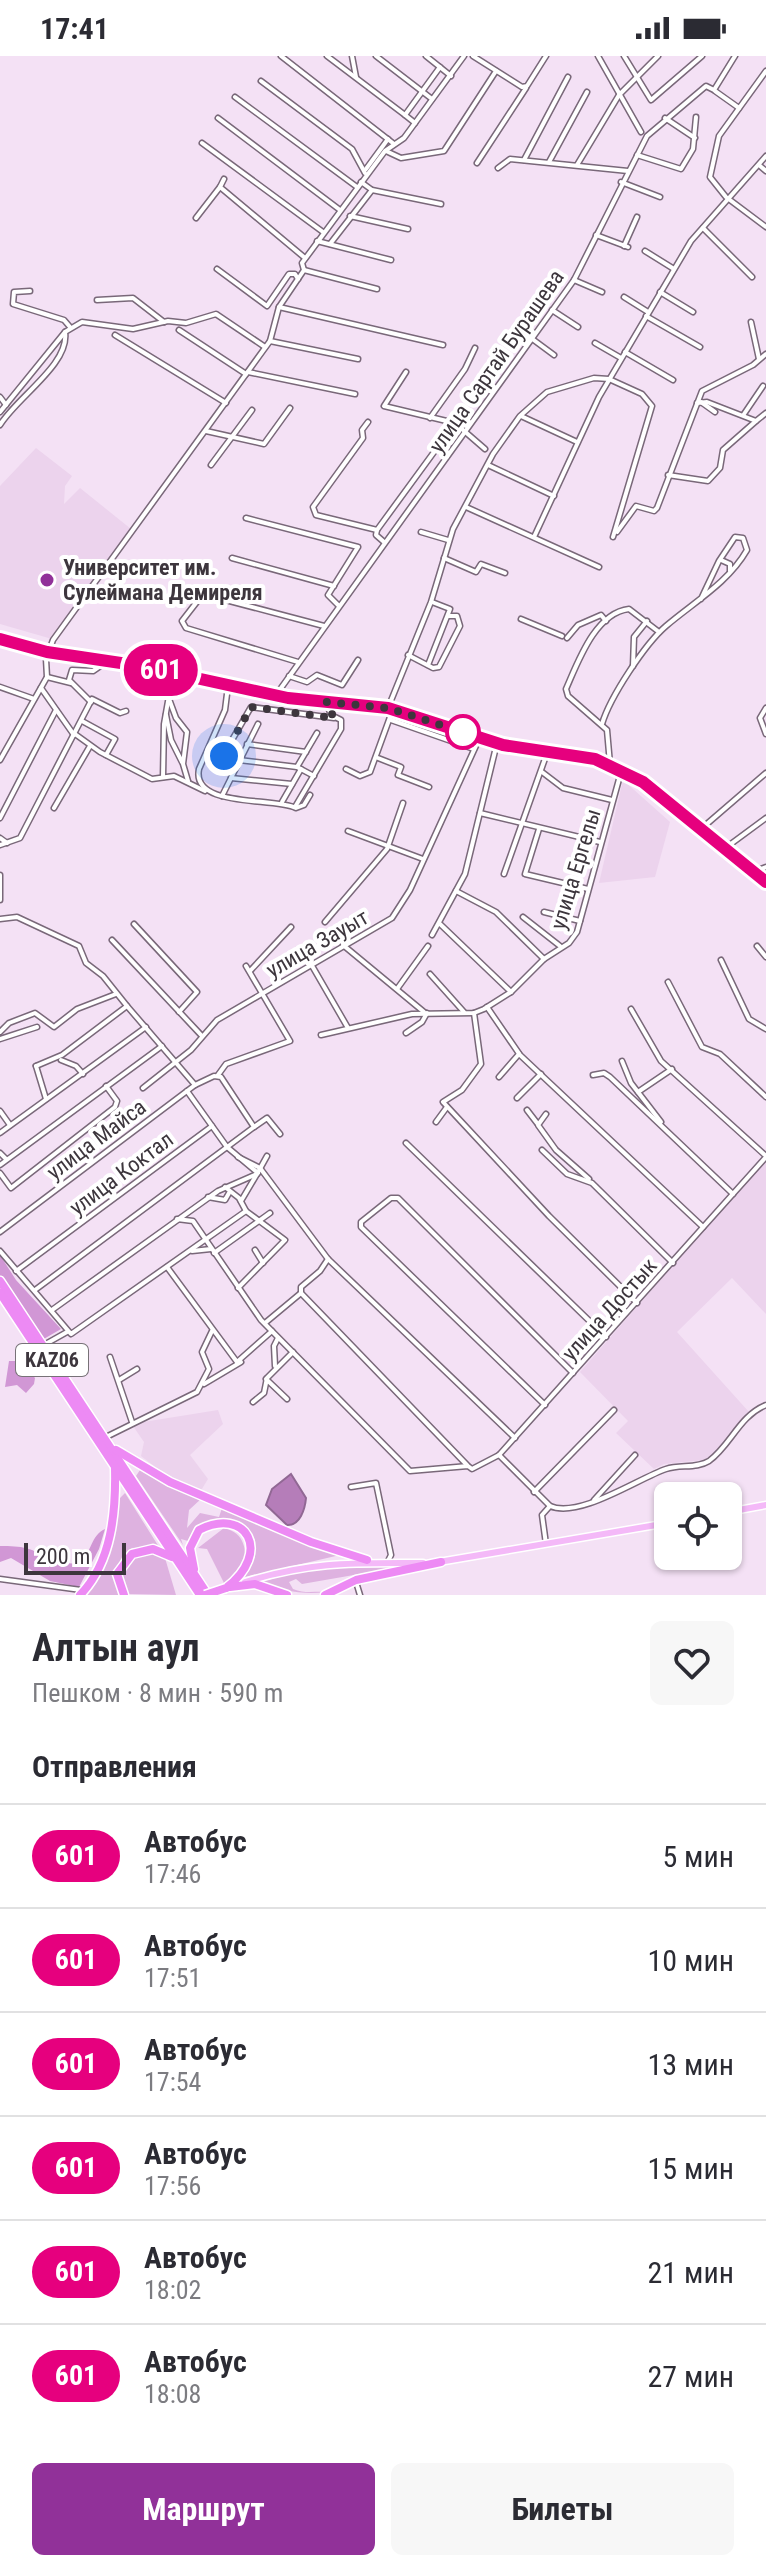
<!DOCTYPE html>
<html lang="ru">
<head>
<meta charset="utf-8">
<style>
	body { margin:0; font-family:"Roboto Condensed",sans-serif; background:#f7f7f7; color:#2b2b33; height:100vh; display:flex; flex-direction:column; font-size:30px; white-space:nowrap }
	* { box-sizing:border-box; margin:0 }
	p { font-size:26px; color:#7c7c81 }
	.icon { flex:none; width:44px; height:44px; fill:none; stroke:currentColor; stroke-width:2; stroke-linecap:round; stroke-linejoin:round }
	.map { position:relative; height:1539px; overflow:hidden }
	.side { display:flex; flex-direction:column; background:#fff; flex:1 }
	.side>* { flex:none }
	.badge { padding:0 16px; border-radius:26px; font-size:28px; line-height:52px }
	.fabs { position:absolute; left:654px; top:1426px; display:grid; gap:16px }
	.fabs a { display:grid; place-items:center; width:88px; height:88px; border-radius:12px; background:#fff; box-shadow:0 2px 6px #0004; font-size:40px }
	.scale { position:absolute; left:24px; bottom:20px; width:102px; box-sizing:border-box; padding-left:8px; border:4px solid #3d363d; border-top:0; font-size:22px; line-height:28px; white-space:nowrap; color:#3d363d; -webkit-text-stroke:6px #fff; paint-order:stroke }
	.you { position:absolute; width:40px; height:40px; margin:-20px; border:6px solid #fff; border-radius:50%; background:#1a73e8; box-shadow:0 0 0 12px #1a73e833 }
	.map>.badge { position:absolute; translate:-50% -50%; box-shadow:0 0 0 4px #fff }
	h2 { padding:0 32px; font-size:30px; line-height:72px }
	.round { display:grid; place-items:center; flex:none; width:84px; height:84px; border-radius:12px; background:#f7f7f7 }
	.head { display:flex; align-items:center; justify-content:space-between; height:136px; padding:0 32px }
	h1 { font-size:38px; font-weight:700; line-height:60px }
	.button { display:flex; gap:16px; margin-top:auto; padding:16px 32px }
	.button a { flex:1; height:92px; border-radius:12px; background:#913199; color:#fff; font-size:32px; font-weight:700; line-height:92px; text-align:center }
	.button a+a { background:#f7f7f7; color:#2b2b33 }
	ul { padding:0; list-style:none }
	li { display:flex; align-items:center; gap:24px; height:104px; padding:0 32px; border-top:2px solid #e1e1e2 }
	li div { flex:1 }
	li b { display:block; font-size:30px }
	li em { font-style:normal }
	li .badge { min-width:88px; font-weight:700; text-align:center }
	.status { display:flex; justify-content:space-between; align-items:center; height:56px; padding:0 40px; background:#fff; direction:ltr }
	.status svg { height:22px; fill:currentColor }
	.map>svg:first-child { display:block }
</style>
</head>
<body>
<div class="status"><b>17:41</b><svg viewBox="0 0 49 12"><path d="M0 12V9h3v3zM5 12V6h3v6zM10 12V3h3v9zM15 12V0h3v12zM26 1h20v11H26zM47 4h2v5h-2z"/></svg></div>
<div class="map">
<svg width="766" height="1539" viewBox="0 0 766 1539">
	<rect width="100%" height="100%" fill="#f4e1f5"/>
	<g fill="#ecd3ed">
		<polygon points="36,392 72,420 65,430 64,448 80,432 131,473 52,583 0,568 0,430"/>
		<polygon points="623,724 670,766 655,821 599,827"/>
		<polygon points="766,1103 766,1258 732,1222 677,1276 749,1356 717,1397 703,1404 664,1408 654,1413 616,1377 628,1365 580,1316"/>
		<polygon points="218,1354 223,1368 190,1399 208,1423 200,1436 154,1415 154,1410 141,1400 144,1386 133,1370 137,1367"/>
	</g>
	<g fill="#deb2e0">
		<path d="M 140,1414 L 202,1442 L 189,1454 L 187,1472 L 200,1457 L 219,1461 L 222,1452 L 340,1499 L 245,1521 C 255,1493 258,1494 237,1470 L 196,1474 L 188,1485 L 181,1483 L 183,1489 L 136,1420 Z"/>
		<polygon points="125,1437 159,1491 132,1492 122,1501 113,1520 122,1539 82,1539 117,1460 119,1443"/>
		<path d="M 224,1472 C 245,1477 247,1494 244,1512 L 224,1527 L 207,1493 L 198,1492 Z"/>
		<path d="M 154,1496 L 165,1502 L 176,1539 L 127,1538 L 120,1528 C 122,1508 134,1497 154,1496 Z"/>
		<path d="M 390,1509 L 400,1511 L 302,1528 L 296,1523 L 289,1526 L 293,1533 C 305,1538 315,1535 325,1536 C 306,1539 279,1535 260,1526 L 321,1510 Z"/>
	</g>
	<g fill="#d197d5">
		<polygon points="0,1199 16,1224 61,1273 42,1284 0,1221"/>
		<polygon points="9,1305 21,1305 35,1322 34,1328 26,1337 17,1329 5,1331"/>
		<path d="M 105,1473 L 99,1493 L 79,1531 L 50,1525 L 11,1502 L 0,1506 L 0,1490 C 21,1490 34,1491 50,1506 L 80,1508 C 91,1497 91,1479 105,1473 Z"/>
	</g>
	<path fill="#b57db9" stroke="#916894" stroke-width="2" d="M 291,1418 L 306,1442 C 305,1453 300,1470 287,1469 L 266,1449 L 272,1433 Z"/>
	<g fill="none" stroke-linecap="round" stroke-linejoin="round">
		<defs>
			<g id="minor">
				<polyline points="281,0 394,88"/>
				<polyline points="327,0 405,59"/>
				<polyline points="352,0 356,21"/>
				<polyline points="376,0 432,43"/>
				<polyline points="426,0 451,20"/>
				<polyline points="473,0 522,31 527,30 546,0"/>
				<polyline points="598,0 641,76"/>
				<polyline points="624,0 651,44 702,0"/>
				<polyline points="766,15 719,80 710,121 726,141 766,171"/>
				<polyline points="261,25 352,93 365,117"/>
				<polyline points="715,35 739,52"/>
				<polyline points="235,41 357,131"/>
				<polyline points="218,62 340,154"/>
				<polyline points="665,62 695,82"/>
				<polyline points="415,67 405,59 440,11"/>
				<polyline points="202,87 323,176"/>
				<polyline points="386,95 401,102 444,95 496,15"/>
				<polyline points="637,99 681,113 693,93 696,61"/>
				<polyline points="524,104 568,21"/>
				<polyline points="549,106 587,36"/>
				<polyline points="477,107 526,32"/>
				<polyline points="577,109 619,39 658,0"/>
				<polyline points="759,109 766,115"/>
				<polyline points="498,112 510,103 628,115"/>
				<polyline points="366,113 388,83"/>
				<polyline points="224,123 220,131 305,202"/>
				<polyline points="361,126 372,134 441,148"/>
				<polyline points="621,126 660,141"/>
				<polyline points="350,160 408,173"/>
				<polyline points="196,162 220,131"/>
				<polyline points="703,172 752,221"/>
				<polyline points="596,179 628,191"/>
				<polyline points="317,185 391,204"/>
				<polyline points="330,188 372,134"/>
				<polyline points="624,190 637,161"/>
				<polyline points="645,195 674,213"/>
				<polyline points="217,213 267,250 289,218 295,218 298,223"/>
				<polyline points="304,214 377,233"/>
				<polyline points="574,224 602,236"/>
				<polyline points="30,235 14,236 13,248 64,264 70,271"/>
				<polyline points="660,236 693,256"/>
				<polyline points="624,241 648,256"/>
				<polyline points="97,244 133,242 164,266"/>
				<polyline points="279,251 443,289"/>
				<polyline points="552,254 578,271"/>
				<polyline points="646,260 700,291"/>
				<polyline points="751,266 759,303"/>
				<polyline points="179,274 246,318"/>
				<polyline points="115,279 226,347"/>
				<polyline points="531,282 554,299"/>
				<polyline points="270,285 358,303"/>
				<polyline points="595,287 621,302"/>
				<polyline points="625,296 673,324"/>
				<polyline points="248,316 355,338"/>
				<polyline points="406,316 384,350 455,367 485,393"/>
				<polyline points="0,341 6,349"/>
				<polyline points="701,346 715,356"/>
				<polyline points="697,347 707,346 756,365 766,357"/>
				<polyline points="0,356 65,276"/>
				<polyline points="744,358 763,330"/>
				<polyline points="521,360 577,386"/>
				<polyline points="430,362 465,313 475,292"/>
				<polyline points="368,366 362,374 363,382 313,451 316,459 377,474 445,381"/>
				<path d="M 0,369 C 17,341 70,308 65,276 L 82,266 L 133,273 L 168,265 L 186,267 L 216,258 L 265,291"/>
				<polyline points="206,375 264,388 290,352"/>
				<polyline points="211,409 252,354"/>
				<polyline points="488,409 554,440"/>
				<polyline points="668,419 708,425 720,412 723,394 756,365"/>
				<polyline points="466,451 599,511"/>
				<polyline points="246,462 358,491 328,539 339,550"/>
				<polyline points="377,474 376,479 384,486"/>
				<polyline points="421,476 448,484"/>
				<polyline points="617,476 636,450 654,455 657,452 702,335 753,309 766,298"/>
				<polyline points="534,481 599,341 691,185 766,100"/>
				<polyline points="232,502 334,530"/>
				<polyline points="444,502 476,516 481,508 505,517"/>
				<polyline points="721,504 730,508 730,515"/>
				<polyline points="521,563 562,580"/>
				<polyline points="567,582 578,569 601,559 606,565"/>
				<polyline points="408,599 433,612 439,611 460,570 457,560 448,560"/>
				<polyline points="298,606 186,572 182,565 203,538 324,570"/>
				<polyline points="428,609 450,553 432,546"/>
				<polyline points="633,610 634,581 647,565"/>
				<polyline points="289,620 307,626 317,619 342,629 358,604"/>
				<polyline points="47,621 71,627"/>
				<path d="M 228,630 L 225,654 L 199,713 C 191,752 273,741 296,752 L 304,749 L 310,739"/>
				<polyline points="0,631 34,643"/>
				<polyline points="41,632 74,679"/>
				<polyline points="276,639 574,224 647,80 706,30 714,34 735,0"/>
				<polyline points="169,643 176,662 187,676 183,708 188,725"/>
				<polyline points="91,646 69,624 72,614 93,615 106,606"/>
				<polyline points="388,652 431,546 453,473 493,398 520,360 547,336 594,322 609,323 642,338 652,350 613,481"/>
				<polyline points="766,652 760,662 766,678"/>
				<polyline points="166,659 171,684 182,706"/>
				<polyline points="391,664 474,693"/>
				<polyline points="82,665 115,683 106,699"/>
				<path d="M 602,668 C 610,641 645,588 666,570 C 694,546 728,527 747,494 L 743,482 L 735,481 L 719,505 L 701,543"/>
				<polyline points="75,678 100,696 152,723 174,720 205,735"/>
				<polyline points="247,688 306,696"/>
				<polyline points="378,702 401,711 398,719 429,731"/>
				<polyline points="0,704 47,621 46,603 53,584 270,285 279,251 304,214 302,207 385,95 404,82 464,0"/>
				<path d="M 610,708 L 607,674 L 568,640 L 566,633 C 578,606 595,557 629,553 L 659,576"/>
				<polyline points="297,711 317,677"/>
				<polyline points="346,713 360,720 370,716 393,653"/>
				<polyline points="542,716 563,732 612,744"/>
				<polyline points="314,720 297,711 239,704 224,698 251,651 334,662"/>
				<polyline points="163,721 164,668 173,617"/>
				<polyline points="231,722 292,728"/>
				<polyline points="222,740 258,668"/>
				<polyline points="282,746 301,713"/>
				<polyline points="295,751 341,673 341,664 331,659 326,646"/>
				<polyline points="54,752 90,690"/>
				<polyline points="480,757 600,786"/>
				<polyline points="0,762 56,654"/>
				<polyline points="539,773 525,818 588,833"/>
				<polyline points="701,773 766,717"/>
				<polyline points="348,775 423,803"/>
				<polyline points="0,782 7,787"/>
				<polyline points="0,789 20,782 92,643 120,657 126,655"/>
				<polyline points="724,793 766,762"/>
				<polyline points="753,816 766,811"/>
				<polyline points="504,818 547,697"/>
				<polyline points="0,819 0,844"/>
				<polyline points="456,835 496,856 544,903"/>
				<polyline points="544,856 580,865"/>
				<polyline points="523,861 560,890"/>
				<polyline points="0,863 17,861 79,890 86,907 103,920 127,950"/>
				<polyline points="325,866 387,793 403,747"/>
				<polyline points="134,868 197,936 179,956"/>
				<polyline points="440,868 511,936"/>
				<polyline points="432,879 465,818 497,687"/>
				<polyline points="112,884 202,980"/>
				<polyline points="343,889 424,956"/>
				<polyline points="757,890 766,901"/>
				<polyline points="721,904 749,963 766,973"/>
				<polyline points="311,908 348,972"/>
				<polyline points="250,915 291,871"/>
				<polyline points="430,918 464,956"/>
				<polyline points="668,926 702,991 720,998 766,1041"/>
				<polyline points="397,933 428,890"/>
				<polyline points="487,951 520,999 703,1171"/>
				<polyline points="631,953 661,1005 766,1100"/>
				<polyline points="474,957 481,1008 462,1034 443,1046 549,1160 637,1247"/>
				<polyline points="0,976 9,967 35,957 54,971 77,953 116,938"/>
				<polyline points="406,977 422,966 427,957"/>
				<polyline points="321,979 412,958 474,957 484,953 511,936 544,903 569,887 577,876 621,716"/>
				<polyline points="0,983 37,971"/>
				<polyline points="61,1004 76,1010 83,1018"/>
				<polyline points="622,1005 631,1027 661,1066"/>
				<polyline points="36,1010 62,999 127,950 195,1029"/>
				<polyline points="36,1010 46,1043"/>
				<polyline points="218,1019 226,1008 290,985 246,910"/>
				<polyline points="593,1019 604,1017 610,1021 733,1138"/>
				<polyline points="499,1021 519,998"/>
				<polyline points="143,1032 191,994 217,964 392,862 410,834 480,681"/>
				<polyline points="187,1035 227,1091 258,1117"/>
				<polyline points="638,1036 672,1013"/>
				<polyline points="517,1042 541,1018"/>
				<polyline points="527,1054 537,1067"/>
				<polyline points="0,1055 10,1069"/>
				<polyline points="546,1058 538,1069 556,1094 589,1123"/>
				<polyline points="436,1066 447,1051"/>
				<polyline points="0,1077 146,971"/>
				<polyline points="406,1087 606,1281"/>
				<polyline points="542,1094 567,1118 592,1127 673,1207"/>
				<polyline points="0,1097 6,1103"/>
				<polyline points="238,1101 260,1112 328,1203 515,1382"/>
				<polyline points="0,1109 162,990"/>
				<polyline points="0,1117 11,1132 115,1051 117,1045 106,1030"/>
				<polyline points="225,1131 239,1142 246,1155 285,1184 238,1232"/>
				<polyline points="208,1141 225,1144 229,1137"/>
				<polyline points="241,1145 257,1118"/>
				<polyline points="177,1163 193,1165 261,1264 410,1415 468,1410 472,1413 499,1399 766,1101"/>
				<polyline points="0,1176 195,1029 214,1020 221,1021 254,1071 267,1062 280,1078"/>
				<polyline points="255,1194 263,1207"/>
				<polyline points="0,1195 71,1278 246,1155"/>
				<polyline points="192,1195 211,1193"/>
				<polyline points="214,1197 270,1157"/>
				<polyline points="328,1203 320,1215 301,1231 301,1237 467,1409"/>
				<polyline points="167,1211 237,1306 272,1275"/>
				<polyline points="16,1215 212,1070"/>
				<polyline points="35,1234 254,1071"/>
				<polyline points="52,1254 218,1135 257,1118 267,1100"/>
				<polyline points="265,1267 301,1237"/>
				<polyline points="42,1290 67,1276"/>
				<polyline points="110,1301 132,1366"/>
				<polyline points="275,1310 274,1290 278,1282"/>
				<polyline points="266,1323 287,1343"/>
				<polyline points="119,1324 137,1313"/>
				<polyline points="204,1328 241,1306"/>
				<polyline points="253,1346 264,1337 267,1322 293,1296"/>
				<polyline points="545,1349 361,1171 361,1166 391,1142 398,1142 573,1317"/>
				<polyline points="106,1381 197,1336 209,1313 202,1296 212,1275"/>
				<path d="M 499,1399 L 550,1450 C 579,1463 639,1422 666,1413 C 680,1408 696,1413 709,1405 C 731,1389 739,1360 766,1349"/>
				<polyline points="351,1431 376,1427 391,1499 388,1505"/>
				<polyline points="534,1436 614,1354"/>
				<polyline points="594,1444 635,1399"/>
				<polyline points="546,1488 542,1459 550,1450"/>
				<polyline points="0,1523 81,1534"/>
				<polyline points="356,1526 360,1539"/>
			</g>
			<g id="major">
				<polyline points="0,583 47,596 141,610 288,642 388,652 503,689 610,708 651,733 766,826"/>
				<polyline points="728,1456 766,1449"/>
				<polyline points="439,1506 668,1467"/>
				<path d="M 245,1526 C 313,1505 354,1507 423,1507"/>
			</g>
			<g id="highway">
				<polyline points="0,1225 208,1539"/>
				<polyline points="0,1237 200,1539"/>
				<polyline points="116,1394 170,1426 311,1486 367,1504"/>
				<path d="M 194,1513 L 190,1492 L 199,1474 C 246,1450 273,1496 226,1532"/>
				<polyline points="230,1531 255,1528 287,1539"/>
				<path d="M 80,1539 C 112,1506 116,1455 115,1412"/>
				<polyline points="124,1539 117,1518 132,1498 153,1493 172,1501"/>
				<polyline points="325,1539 356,1524 441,1506"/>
			</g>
		</defs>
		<use href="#minor" stroke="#796879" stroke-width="7"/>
		<use href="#major" stroke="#fff" stroke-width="9"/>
		<use href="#highway" stroke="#fff" stroke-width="11"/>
		<use href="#minor" stroke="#fff" stroke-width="4"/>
		<use href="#major" stroke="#f4b9f8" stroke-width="6"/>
		<use href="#highway" stroke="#ed8af4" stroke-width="8"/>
		<defs>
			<polyline id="highway-bridge" points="205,1539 226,1532"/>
		</defs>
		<use href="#highway-bridge" stroke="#fff" stroke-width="11" stroke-linecap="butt"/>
		<use href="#highway-bridge" stroke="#ed8af4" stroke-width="8"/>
	</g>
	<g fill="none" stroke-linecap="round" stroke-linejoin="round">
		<defs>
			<polyline id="line" points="0,583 47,596 141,610 288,642 388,652 503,689 595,703 643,726 766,826"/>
		</defs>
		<use href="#line" stroke="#fff" stroke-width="18"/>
		<use href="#line" stroke="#e6007e" stroke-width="12"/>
		<polyline stroke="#3d363d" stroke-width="8" stroke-dasharray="0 14.4" points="224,700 251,651 334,662 326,646 388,652 463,676"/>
	</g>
	<circle fill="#913199" stroke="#fff" stroke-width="3" cx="47" cy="524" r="8"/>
	<circle fill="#fff" stroke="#e6007e" stroke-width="4" cx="463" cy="676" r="16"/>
	<g text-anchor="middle" stroke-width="8" stroke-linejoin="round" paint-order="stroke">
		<rect fill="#fff" stroke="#777277" stroke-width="2" x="16" y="1288" width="72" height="32" rx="6"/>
		<g font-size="20" font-weight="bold" fill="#3d363d">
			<text x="52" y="1311">KАZ06</text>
		</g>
		<g font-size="22" fill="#3d363d" stroke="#fff">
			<text transform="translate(496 305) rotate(-55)" y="8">улица Сартай Бурашева</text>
			<text transform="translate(575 813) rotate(-73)" y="8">улица Ергелы</text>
			<text transform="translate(317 887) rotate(-30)" y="8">улица Зауыт</text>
			<text transform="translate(96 1083) rotate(-37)" y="8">улица Майса</text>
			<text transform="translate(121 1117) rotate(-37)" y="8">улица Коктал</text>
			<text transform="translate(609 1253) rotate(-48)" y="8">улица Достык</text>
		</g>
		<g font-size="22" font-weight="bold" fill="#3d363d" stroke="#fff" text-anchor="start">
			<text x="63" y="519">Университет им.<tspan x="63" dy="25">Сулеймана Демиреля</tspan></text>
		</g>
	</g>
</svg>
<div class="fabs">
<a><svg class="icon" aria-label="locate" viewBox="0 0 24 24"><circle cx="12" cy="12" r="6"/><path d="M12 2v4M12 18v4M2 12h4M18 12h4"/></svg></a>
</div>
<div class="scale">200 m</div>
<div class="you" style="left:224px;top:700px"></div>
<b class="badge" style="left:161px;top:614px;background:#e6007e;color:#fff">601</b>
</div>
<section class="side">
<div class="head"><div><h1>Алтын аул</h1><p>Пешком · 8 мин · 590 m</p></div><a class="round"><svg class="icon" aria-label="heart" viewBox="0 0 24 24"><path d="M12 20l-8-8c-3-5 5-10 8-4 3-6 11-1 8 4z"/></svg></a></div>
<h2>Отправления</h2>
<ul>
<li><span class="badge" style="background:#e6007e;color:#fff">601</span><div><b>Автобус</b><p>17:46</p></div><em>5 мин</em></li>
<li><span class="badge" style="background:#e6007e;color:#fff">601</span><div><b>Автобус</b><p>17:51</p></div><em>10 мин</em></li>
<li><span class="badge" style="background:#e6007e;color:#fff">601</span><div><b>Автобус</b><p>17:54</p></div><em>13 мин</em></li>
<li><span class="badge" style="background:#e6007e;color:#fff">601</span><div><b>Автобус</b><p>17:56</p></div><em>15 мин</em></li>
<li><span class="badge" style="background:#e6007e;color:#fff">601</span><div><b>Автобус</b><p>18:02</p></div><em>21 мин</em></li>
<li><span class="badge" style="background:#e6007e;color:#fff">601</span><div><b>Автобус</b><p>18:08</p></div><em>27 мин</em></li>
</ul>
<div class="button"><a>Маршрут</a><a>Билеты</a></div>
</section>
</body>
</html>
